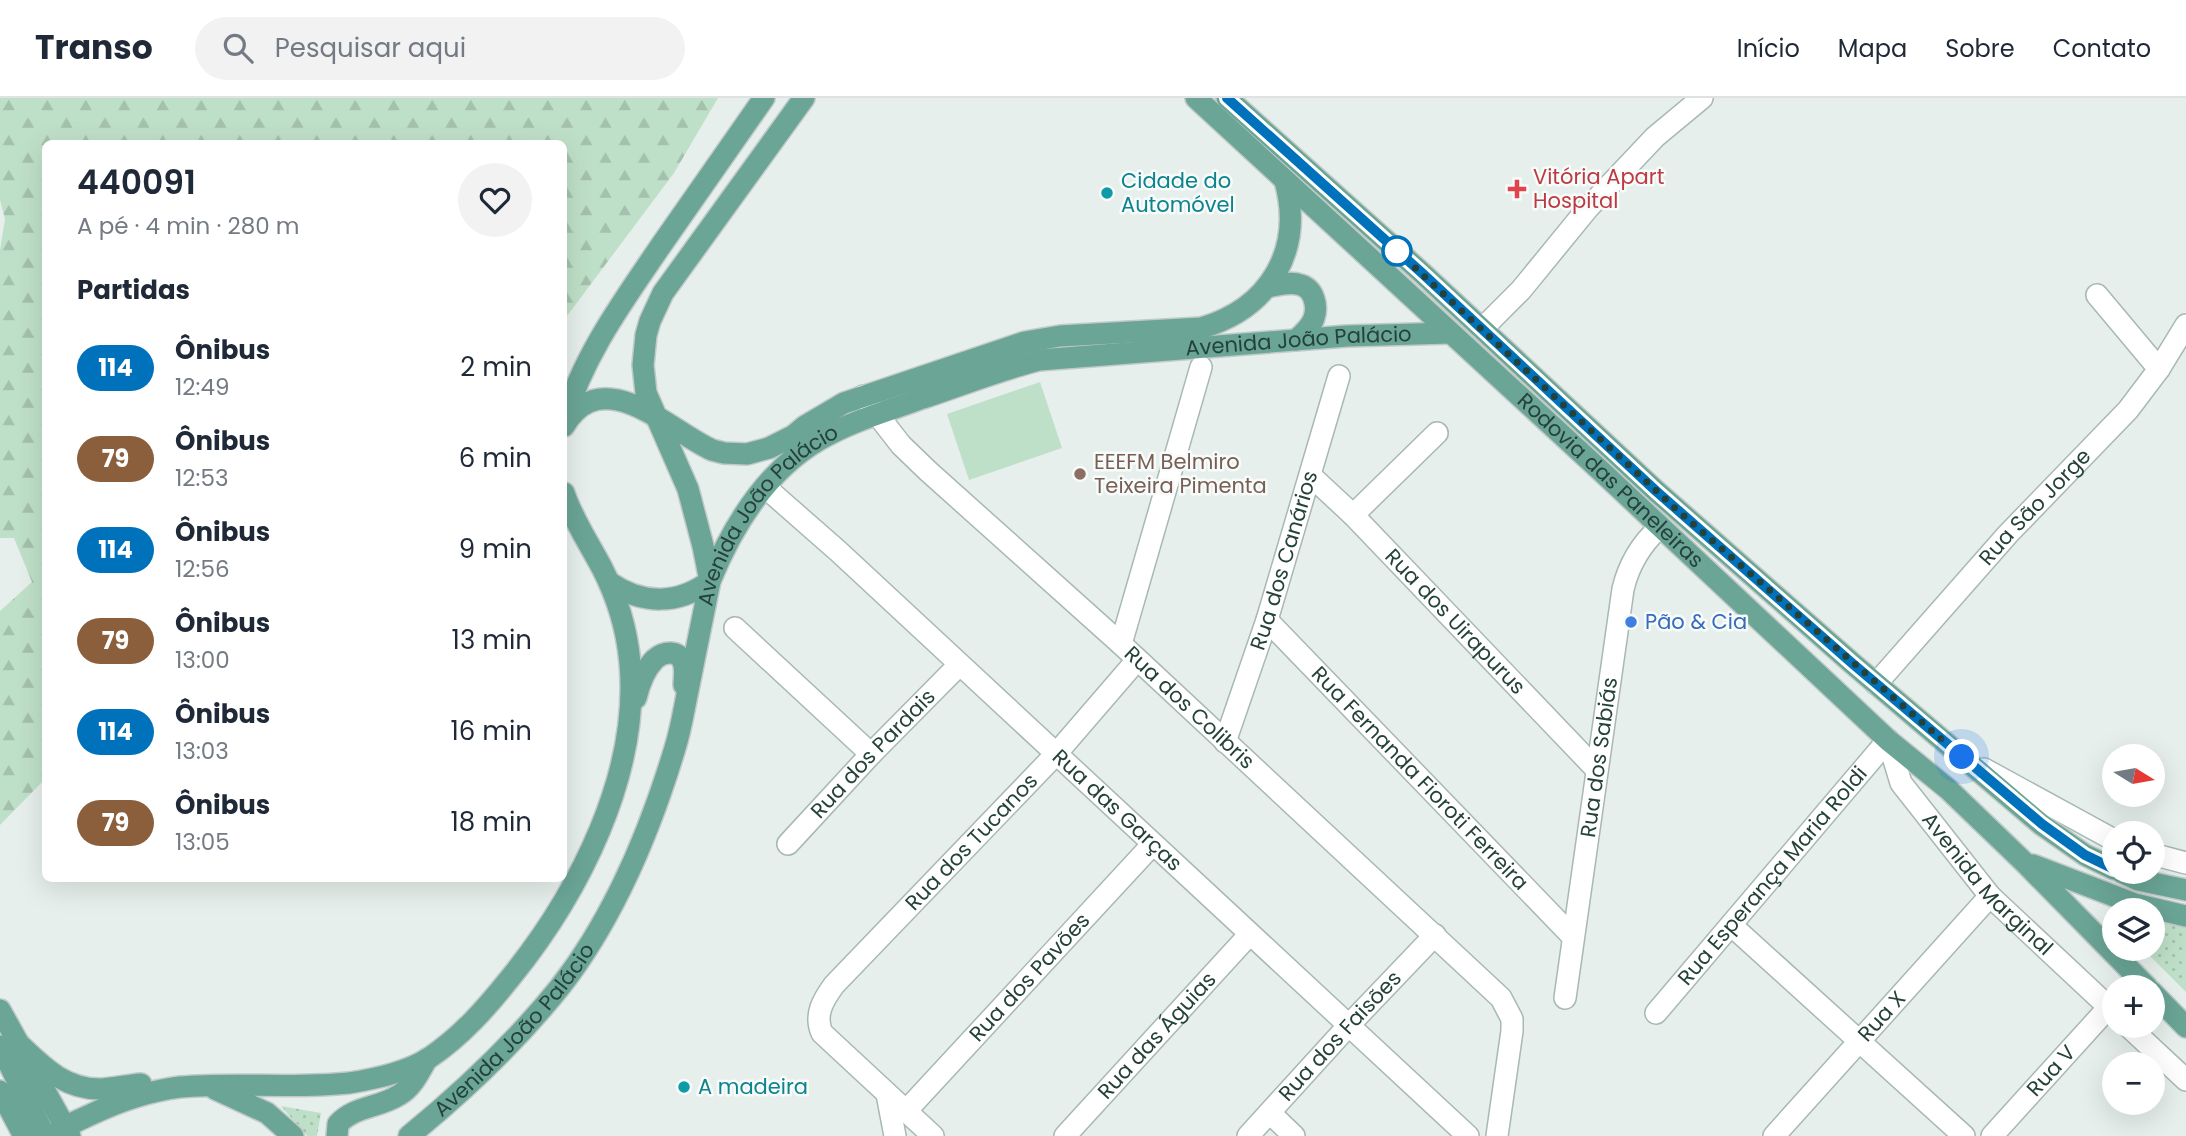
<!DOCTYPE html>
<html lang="pt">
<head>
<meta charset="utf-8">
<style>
	body { margin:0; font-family:Poppins,sans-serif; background:#f2f2f3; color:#1f2937; height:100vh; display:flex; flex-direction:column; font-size:26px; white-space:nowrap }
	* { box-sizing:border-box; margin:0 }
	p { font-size:23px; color:#747a83 }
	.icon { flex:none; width:38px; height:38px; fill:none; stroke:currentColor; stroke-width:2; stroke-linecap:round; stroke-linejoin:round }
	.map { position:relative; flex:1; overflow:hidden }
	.sheet { position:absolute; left:42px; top:42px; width:525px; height:742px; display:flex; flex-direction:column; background:#fff; border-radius:10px; box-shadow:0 7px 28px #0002 }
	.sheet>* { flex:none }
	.badge { padding:0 14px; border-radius:23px; font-size:24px; line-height:46px }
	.needle { width:46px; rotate:101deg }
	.buttons { position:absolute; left:2102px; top:646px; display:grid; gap:14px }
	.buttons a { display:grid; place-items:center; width:63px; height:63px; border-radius:50%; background:#fff; box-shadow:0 7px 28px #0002; font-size:35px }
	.you { position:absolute; width:35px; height:35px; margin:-18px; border:5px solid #fff; border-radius:50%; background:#1a73e8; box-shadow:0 0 0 10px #1a73e833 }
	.map>.badge { position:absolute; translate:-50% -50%; box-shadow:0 0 0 4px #fff }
	h2 { padding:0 35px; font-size:26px; line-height:63px }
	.round { display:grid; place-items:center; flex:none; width:74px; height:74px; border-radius:37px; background:#f2f2f3 }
	.head { display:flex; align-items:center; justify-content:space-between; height:119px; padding:0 35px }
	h1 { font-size:33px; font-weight:600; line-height:52px }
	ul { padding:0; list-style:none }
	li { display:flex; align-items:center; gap:21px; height:91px; padding:0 35px }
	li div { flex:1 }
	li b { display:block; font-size:26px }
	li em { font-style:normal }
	li .badge { min-width:77px; font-weight:700; text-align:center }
	header { display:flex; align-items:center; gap:42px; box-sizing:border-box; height:98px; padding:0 35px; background:#fff; border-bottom:2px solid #e0e1e3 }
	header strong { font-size:33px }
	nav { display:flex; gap:38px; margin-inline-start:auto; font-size:24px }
	.search { width:490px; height:63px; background:#f2f2f3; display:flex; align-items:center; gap:18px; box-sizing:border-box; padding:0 24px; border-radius:38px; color:#747a83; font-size:26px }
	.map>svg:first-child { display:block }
</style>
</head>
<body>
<header>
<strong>Transo</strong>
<div class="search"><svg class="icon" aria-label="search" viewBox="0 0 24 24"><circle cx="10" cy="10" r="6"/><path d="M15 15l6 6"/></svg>Pesquisar aqui</div>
<nav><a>Início</a><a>Mapa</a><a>Sobre</a><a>Contato</a></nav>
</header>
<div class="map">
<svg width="2186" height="1038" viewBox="0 0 2186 1038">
	<defs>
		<pattern id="grass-dots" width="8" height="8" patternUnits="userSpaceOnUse" patternTransform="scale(1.75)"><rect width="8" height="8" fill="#bfe0c8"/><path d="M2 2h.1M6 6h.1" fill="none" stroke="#a4c1ad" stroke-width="1.8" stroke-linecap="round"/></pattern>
		<pattern id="forest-firs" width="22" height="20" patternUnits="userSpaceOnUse" patternTransform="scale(1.75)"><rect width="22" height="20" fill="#bfe0c8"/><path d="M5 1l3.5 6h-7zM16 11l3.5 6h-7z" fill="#a4c1ad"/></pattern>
	</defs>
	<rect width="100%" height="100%" fill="#e6efeb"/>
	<g fill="url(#grass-dots)">
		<polygon points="2153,814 2186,822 2186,894 2143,851 2152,850"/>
		<polygon points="281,1008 321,1015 317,1038 307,1038"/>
	</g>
	<polygon fill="url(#forest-firs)" points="0,0 718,0 674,75 564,222 564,46 46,46 45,681 0,727 0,513 32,484 14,440 0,440 0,152 5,121 0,102"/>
	<polygon fill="#bfe0c8" points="1040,284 1062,350 969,382 947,316"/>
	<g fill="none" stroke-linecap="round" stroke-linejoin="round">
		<defs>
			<g id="minor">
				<polyline points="2097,197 2159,271"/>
				<polyline points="1482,231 1521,192 1588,110 1655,39 1702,0"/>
				<path id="s1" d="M 863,298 L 901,347 L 928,373 L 1121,546 L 1501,900 L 1512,921 L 1512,933 L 1497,1038"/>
				<path id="s2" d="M 1311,378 L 1353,417 L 1597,672"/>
				<path id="s3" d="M 765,389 L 838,453 L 1468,1038"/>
				<polyline points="1353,417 1437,335"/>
				<path id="s4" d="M 1267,522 L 1573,839"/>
				<polyline points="735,530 871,656"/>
				<polyline points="1121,546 1201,269"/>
				<path id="s5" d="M 1876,586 L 2008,436 L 2128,312 L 2159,271 L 2186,227"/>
				<path id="s6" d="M 1888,642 L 1901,685 L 1990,798 L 2114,914"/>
				<path id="s7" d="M 1225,644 L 1267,522 L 1339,278"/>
				<polyline points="1984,671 2114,742"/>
				<path id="s8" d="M 788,746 L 871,656 L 959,567"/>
				<polyline points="2152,756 2186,765"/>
				<polyline points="1731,827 1964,1038"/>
				<path id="s9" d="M 1565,900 L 1623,491 C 1629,466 1641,446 1660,429"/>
				<path id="s10" d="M 1656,915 L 1888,642"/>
				<polyline points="2128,928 2186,982"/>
				<polyline points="887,996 895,1038"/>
				<path id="s11" d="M 906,1013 L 1152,747"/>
				<polyline points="1270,1015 1294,1038"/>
				<path id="s12" d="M 933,1038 L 822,935 C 814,917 823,902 834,887 L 1056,656 L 1137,562"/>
				<path id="s13" d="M 1065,1038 L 1249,837"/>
				<path id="s14" d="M 1248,1038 L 1350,926 L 1435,837"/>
				<path id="s15" d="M 1774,1038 L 1990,798"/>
				<path id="s16" d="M 1992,1038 L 2109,909"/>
			</g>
			<g id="major">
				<path id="s17" d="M 1196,0 L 1601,373 L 1888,642 L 1948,691 L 2024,764 L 2147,889"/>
				<polyline points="1227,0 1422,175 1656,393 1853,566 2042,727 2085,757 2114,771"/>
				<path d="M 1267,189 C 1278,187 1290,183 1301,187 C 1314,191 1318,208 1314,220 C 1311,229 1303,236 1296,242"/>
				<path d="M 564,323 C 583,257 624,202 662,146 C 696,97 730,49 764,0"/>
				<path d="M 564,328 C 603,263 668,332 712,352 L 724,355 L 747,356 L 769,350 L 793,338 L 805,328 L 844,305 L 1025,244 L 1060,238 L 1201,230 C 1270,210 1304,152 1285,83"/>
				<path d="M 609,484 C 642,507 678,507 710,483 L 703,448 L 688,391 L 646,295 L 643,267 L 646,237 L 650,223 L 663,195 L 804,0"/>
				<path d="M 636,600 C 639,587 645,571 655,561 C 664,553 679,552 683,564 C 686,571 684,580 684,587"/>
				<polyline points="2033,767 2135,806 2186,818"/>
				<polyline points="2121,774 2138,782 2186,792"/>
				<polyline points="2152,894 2186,929"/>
				<polyline points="0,912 70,1038"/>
				<path d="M 20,947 C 44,970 66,992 102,991 C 115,990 128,987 141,986"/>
				<polyline points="0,948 45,1038"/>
				<polyline points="215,991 267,1015 293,1038"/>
				<polyline points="0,993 24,1038"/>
				<path d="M 53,1038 C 64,1028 77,1023 90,1017 C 117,1004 149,993 180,989 C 236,984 293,991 349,985 C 375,981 407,974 429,960 C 462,938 487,909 511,879 C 579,795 640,676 630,565 C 627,532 617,499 602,470 C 589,445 573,422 564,395"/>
				<path d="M 337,1038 L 338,1026 C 354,1008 379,1010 399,997 C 413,989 419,974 427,961"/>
				<path id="s18" d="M 409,1038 C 464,993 515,945 560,889 C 614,820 650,733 675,650 C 681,631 684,611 688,592 C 695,556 703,519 710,483 C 733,427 766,373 819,342 C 851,323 888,313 923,300 C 962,287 1000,272 1039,262 L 1347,238 L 1450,235"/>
			</g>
		</defs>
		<use href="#minor" stroke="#a8b8b2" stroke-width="24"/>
		<use href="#major" stroke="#c2cac8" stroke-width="24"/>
		<use href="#minor" stroke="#fff" stroke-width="21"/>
		<use href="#major" stroke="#6aa596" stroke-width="21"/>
	</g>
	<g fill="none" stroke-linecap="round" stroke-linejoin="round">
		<defs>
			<polyline id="line" points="1227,0 1422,175 1656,393 1853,566 2042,726 2085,757 2114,771"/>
		</defs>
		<use href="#line" stroke="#fff" stroke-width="16"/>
		<use href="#line" stroke="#0072bc" stroke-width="10"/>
		<polyline stroke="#24423a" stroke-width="7" stroke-dasharray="0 12.6" points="1397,153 1676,411 1962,659"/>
	</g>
	<path fill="#e0444e" stroke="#f7fbf9" stroke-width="2.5" d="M1513.5 80.5h7v7h7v7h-7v7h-7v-7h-7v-7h7z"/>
	<g fill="#0f9aa8" stroke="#f7fbf9" stroke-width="2.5">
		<circle cx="1107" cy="95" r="7"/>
		<circle cx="684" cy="989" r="7"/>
	</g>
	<circle fill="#fff" stroke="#0072bc" stroke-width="3.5" cx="1397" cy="153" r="14"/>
	<circle fill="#8d6e63" stroke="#f7fbf9" stroke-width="2.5" cx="1080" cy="376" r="7"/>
	<circle fill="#3f7fe0" stroke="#f7fbf9" stroke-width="2.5" cx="1631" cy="524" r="7"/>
	<g text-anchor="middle" stroke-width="5" stroke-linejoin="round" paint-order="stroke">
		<g font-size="21" fill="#be3a42" stroke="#f7fbf9" text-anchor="start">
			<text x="1533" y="86">Vitória Apart<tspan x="1533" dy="24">Hospital</tspan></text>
		</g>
		<g font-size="21" fill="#0d838f" stroke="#f7fbf9" text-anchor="start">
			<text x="1121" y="90">Cidade do<tspan x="1121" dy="24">Automóvel</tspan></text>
			<text x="698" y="996">A madeira</text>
		</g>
		<g font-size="21" fill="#24423a" stroke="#f7fbf9">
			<text dy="7" stroke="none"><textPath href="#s18" startOffset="1326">Avenida João Palácio</textPath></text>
			<text dy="7" stroke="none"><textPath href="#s17" startOffset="564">Rodovia das Paneleiras</textPath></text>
			<text dy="7" stroke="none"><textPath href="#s5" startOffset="238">Rua São Jorge</textPath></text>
			<text dy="7" stroke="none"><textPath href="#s18" startOffset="738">Avenida João Palácio</textPath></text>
			<text dy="7" stroke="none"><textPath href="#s7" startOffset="191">Rua dos Canários</textPath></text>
			<text dy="7" stroke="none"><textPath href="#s2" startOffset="205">Rua dos Uirapurus</textPath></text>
			<text dy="7" stroke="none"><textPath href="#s1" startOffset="452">Rua dos Colibris</textPath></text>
			<text dy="7" stroke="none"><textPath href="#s8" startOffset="124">Rua dos Pardais</textPath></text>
			<text dy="7" stroke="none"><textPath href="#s9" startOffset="243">Rua dos Sabiás</textPath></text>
			<text dy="7" stroke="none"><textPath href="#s4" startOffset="220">Rua Fernanda Fioroti Ferreira</textPath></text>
			<text dy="7" stroke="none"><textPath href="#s3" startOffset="478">Rua das Garças</textPath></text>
			<text dy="7" stroke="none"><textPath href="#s12" startOffset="402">Rua dos Tucanos</textPath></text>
			<text dy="7" stroke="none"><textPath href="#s10" startOffset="180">Rua Esperança Maria Roldi</textPath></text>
			<text dy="7" stroke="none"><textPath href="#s6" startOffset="178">Avenida Marginal</textPath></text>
			<text dy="7" stroke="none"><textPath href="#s11" startOffset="182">Rua dos Pavões</textPath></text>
			<text dy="7" stroke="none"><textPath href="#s15" startOffset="161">Rua X</textPath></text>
			<text dy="7" stroke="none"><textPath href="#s18" startOffset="150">Avenida João Palácio</textPath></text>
			<text dy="7" stroke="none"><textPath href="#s13" startOffset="136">Rua das Águias</textPath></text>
			<text dy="7" stroke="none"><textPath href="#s14" startOffset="136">Rua dos Faisões</textPath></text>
			<text dy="7" stroke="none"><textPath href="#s16" startOffset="88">Rua V</textPath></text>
		</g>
		<g font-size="21" fill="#785e54" stroke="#f7fbf9" text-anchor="start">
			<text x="1094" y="371">EEEFM Belmiro<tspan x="1094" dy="24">Teixeira Pimenta</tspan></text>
		</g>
		<g font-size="21" fill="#366cbe" stroke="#f7fbf9" text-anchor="start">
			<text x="1645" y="531">Pão &amp; Cia</text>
		</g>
	</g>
</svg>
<div class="buttons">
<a><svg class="needle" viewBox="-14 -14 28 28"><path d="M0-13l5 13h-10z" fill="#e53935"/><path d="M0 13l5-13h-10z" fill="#747a83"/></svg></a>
<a><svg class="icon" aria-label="locate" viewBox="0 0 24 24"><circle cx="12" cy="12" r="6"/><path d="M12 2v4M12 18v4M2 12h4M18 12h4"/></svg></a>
<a><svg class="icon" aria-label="layers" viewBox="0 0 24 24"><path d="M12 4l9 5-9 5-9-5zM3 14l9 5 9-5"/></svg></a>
<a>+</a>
<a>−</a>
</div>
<div class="you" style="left:1962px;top:659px"></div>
<section class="sheet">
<div class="head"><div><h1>440091</h1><p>A pé · 4 min · 280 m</p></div><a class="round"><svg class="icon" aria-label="heart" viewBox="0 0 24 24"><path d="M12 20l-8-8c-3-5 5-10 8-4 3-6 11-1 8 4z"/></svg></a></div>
<h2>Partidas</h2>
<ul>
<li><span class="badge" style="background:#0072bc;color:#fff">114</span><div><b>Ônibus</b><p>12:49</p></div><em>2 min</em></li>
<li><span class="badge" style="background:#8b5e3c;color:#fff">79</span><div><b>Ônibus</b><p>12:53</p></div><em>6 min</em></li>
<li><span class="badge" style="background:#0072bc;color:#fff">114</span><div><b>Ônibus</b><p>12:56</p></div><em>9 min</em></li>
<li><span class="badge" style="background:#8b5e3c;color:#fff">79</span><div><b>Ônibus</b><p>13:00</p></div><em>13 min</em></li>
<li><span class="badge" style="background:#0072bc;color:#fff">114</span><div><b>Ônibus</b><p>13:03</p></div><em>16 min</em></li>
<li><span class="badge" style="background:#8b5e3c;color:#fff">79</span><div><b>Ônibus</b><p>13:05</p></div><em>18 min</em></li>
</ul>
</section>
</div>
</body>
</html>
